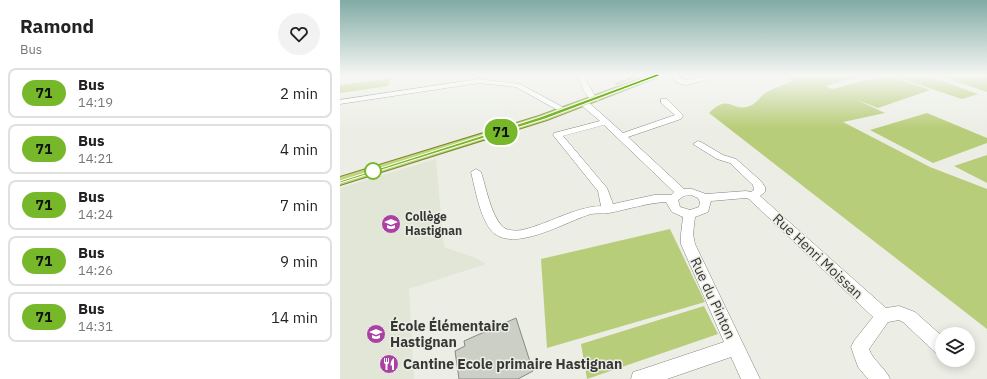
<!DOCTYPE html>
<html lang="fr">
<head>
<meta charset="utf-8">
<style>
	body { margin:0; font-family:"IBM Plex Sans",sans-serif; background:#f2f2f2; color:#222; height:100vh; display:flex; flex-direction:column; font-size:15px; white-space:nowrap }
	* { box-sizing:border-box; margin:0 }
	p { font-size:13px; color:#767676 }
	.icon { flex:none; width:22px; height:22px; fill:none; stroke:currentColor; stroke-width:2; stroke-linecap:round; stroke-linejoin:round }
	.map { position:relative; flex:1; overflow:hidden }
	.details { display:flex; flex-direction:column; background:#fff; width:340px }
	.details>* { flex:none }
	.badge { padding:0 8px; border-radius:13px; font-size:14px; line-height:26px }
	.tools { position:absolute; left:595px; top:327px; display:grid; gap:8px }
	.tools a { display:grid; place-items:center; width:40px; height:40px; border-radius:50%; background:#fff; box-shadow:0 2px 10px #0003; font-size:20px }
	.map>.badge { position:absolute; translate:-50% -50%; box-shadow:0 0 0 2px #fff }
	.round { display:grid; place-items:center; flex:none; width:42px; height:42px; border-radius:21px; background:#f2f2f2 }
	.head { display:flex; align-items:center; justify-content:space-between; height:68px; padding:0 20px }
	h1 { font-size:19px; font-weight:700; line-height:30px }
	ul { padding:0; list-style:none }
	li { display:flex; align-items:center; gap:12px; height:50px; margin:0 8px 6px; padding:0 12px; border:2px solid #e0e0e0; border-radius:8px }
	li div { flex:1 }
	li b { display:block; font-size:15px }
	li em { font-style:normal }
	li .badge { min-width:44px; font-weight:700; text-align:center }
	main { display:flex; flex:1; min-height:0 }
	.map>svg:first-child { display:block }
</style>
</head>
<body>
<main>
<section class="details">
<div class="head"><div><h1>Ramond</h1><p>Bus</p></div><a class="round"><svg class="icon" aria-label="heart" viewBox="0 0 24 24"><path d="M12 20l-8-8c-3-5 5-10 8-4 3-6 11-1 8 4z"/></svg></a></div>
<ul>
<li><span class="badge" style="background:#76b82a;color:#111">71</span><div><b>Bus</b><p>14:19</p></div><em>2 min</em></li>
<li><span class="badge" style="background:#76b82a;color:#111">71</span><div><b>Bus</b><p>14:21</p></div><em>4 min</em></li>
<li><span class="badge" style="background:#76b82a;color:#111">71</span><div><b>Bus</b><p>14:24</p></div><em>7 min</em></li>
<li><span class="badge" style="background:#76b82a;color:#111">71</span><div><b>Bus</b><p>14:26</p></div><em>9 min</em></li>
<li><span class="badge" style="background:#76b82a;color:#111">71</span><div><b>Bus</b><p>14:31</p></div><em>14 min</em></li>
</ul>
</section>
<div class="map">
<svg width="647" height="379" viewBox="0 0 647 379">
	<rect width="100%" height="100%" fill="#eceee6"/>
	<polygon fill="#e1e6d6" points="96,159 104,247 136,258 146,264 69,289 74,379 0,379 0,188"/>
	<g fill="#b8cd79">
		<path d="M 445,75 L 525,75 L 485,86 L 492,89 L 546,75 L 590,90 L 538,108 L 515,99 L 545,113 L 503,122 L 590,167 L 647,189 L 647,329 L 369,113 C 388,94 391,110 406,107 C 419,104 419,95 429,91 C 436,87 445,85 453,81 Z"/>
		<polygon points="550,75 586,75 638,94 622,99"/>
		<polygon points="598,75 647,75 647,92"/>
		<polygon points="51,78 48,86 0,93 0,85"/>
		<polygon points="587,113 647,138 647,143 593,163 530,130"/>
		<polygon points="647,155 647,183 614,166"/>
		<polygon points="330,229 365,302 207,348 201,259"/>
		<polygon points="364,306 378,334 247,379 241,344"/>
	</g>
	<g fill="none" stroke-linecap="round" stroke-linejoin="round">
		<polyline stroke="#889e3d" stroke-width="1.5" points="276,84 300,75"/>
	</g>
	<polygon fill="#cccfc6" stroke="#878a82" points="176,318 193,371 178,379 119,379 115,351 125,346 124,341"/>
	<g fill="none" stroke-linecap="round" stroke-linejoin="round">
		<defs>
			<g id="minor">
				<path d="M 237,75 L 243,75 L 255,96 L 259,99 L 258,101 C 246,102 241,84 237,75 Z"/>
				<path d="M 329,75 L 336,75 C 347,85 356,77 369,75 C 373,75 378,75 382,75 L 347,85 L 338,83 Z"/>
				<polygon points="139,79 180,84 228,110 227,112 221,112 176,87 139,83 0,104 0,100"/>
				<path d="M 321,99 L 327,99 L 343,115 L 341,119 L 288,137 L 344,189 L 352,189 L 366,194 L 406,191 L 411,192 L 414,190 L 413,185 L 390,163 L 377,159 L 353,144 L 358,141 L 361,142 L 383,155 L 396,159 L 421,181 L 425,187 L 425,192 L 420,196 L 546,308 L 559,306 L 575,312 L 602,336 L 602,355 L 596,353 L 563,322 L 559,320 L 548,322 L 529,349 C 533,361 545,367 550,379 L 528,379 L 518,367 L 511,347 L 514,341 L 533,317 L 409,199 L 406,198 L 371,201 L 368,212 L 355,217 L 353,234 L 355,244 L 420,379 L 401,379 L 391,357 L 327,379 L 291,379 L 293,372 L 300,370 L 384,342 L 341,244 L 341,234 L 343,217 L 332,212 L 326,202 C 307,203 289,209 269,213 C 263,214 257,213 251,214 C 227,221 178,251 155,234 C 141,224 135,188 131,172 L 136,169 L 141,172 C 146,187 151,215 162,226 C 166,231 176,231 182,230 C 209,224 234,207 261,206 L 258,191 L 213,135 L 214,133 L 260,121 L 241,105 L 241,101 L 247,101 L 283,133 L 335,115 L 321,103 ZM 264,125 L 334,192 L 331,195 L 314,195 L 273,204 L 267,188 L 223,136 ZM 351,195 L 358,198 L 360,202 L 359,207 L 350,210 L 340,207 L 338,200 L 344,196 Z"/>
			</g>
			<polygon id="major" points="310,75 323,75 207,120 0,185 0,177 199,116"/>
		</defs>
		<use href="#minor" stroke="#82857d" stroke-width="1"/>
		<use href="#major" stroke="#788b2b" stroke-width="2"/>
		<use href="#minor" fill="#fff" fill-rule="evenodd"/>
		<use href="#major" fill="#c3d47d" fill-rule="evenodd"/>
	</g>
	<linearGradient id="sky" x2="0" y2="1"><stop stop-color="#81aba4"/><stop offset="0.59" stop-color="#f6f7f4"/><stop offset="1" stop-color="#f6f7f4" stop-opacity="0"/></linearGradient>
	<rect width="647" height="128" fill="url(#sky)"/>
	<polygon fill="#76b82a" stroke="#fff" points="317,74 321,75 205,119 3,182 0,183 0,181 200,117"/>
	<defs>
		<symbol id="school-disc" viewBox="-11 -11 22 22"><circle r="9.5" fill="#aa41a3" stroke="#eceee6"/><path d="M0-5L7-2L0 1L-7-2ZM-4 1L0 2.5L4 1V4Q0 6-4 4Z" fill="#fff"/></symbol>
		<symbol id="restaurant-disc" viewBox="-11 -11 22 22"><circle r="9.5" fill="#aa41a3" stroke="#eceee6"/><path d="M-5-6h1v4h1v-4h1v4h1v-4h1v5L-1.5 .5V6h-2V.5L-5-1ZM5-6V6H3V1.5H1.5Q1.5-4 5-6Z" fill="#fff"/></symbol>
	</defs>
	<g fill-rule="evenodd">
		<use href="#school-disc" x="40" y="213" width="22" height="22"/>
		<use href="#school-disc" x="25" y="323" width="22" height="22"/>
		<use href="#restaurant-disc" x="38" y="353" width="22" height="22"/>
	</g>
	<circle fill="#fff" stroke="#76b82a" stroke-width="2" cx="33" cy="171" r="8"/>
	<g text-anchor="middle" stroke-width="3" stroke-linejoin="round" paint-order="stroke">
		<g font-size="12" font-weight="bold" fill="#373835" stroke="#eceee6" text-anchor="start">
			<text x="65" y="221">Collège<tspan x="65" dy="14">Hastignan</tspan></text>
		</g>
		<g font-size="14" fill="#373835" stroke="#eceee6">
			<text transform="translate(478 256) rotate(43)" y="5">Rue Henri Moissan</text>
			<text transform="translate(373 298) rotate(65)" y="5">Rue du Pinton</text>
		</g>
		<g font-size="14" font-weight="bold" fill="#373835" stroke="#eceee6" text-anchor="start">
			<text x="50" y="331">École Élémentaire<tspan x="50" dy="16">Hastignan</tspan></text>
			<text x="63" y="369">Cantine Ecole primaire Hastignan</text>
		</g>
	</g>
</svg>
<div class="tools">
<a><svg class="icon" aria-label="layers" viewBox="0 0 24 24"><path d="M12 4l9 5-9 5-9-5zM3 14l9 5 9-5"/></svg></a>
</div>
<b class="badge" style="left:161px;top:132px;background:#76b82a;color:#111">71</b>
</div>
</main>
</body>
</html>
